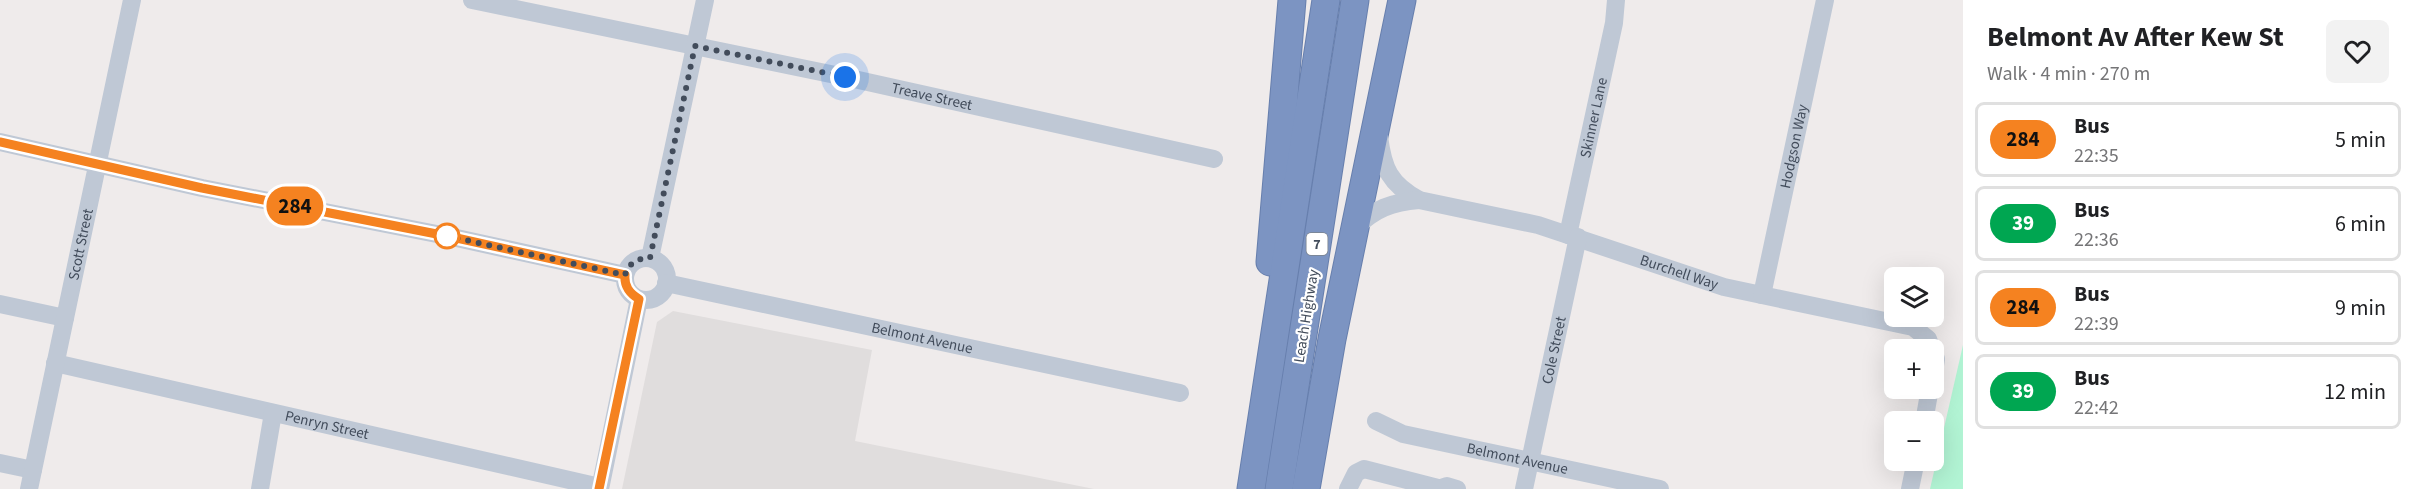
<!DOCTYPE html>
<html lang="en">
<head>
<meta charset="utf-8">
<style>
	body { margin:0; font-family:"Source Sans 3",sans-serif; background:#f2f2f2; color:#202124; height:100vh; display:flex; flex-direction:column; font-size:22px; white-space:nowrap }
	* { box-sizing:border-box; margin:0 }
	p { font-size:20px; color:#757577 }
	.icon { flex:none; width:33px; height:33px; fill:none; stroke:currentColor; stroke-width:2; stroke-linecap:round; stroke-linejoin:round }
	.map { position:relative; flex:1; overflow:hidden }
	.side { display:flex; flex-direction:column; background:#fff; width:450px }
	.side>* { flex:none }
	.badge { padding:0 12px; border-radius:20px; font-size:21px; line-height:39px }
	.controls { position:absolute; left:1884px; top:267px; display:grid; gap:12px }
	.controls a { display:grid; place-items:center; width:60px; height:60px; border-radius:9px; background:#fff; box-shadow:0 6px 24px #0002; font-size:30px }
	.you { position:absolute; width:30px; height:30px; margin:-15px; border:4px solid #fff; border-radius:50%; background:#1a73e8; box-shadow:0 0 0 9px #1a73e833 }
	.map>.badge { position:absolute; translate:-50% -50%; box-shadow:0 0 0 3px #fff }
	.round { display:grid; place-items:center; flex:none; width:63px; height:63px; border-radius:9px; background:#f2f2f2 }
	.headline { display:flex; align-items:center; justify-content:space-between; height:102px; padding:0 24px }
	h1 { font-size:28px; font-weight:700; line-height:45px }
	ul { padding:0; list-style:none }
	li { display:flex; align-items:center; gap:18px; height:75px; margin:0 12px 9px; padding:0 12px; border:3px solid #e0e0e0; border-radius:9px }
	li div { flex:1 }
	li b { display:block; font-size:22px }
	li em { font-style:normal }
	li .badge { min-width:66px; font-weight:700; text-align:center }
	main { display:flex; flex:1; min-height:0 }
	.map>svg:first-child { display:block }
</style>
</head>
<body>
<main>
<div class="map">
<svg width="1963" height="489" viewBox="0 0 1963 489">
	<rect width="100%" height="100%" fill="#efebeb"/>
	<polygon fill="#e0dddd" points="673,311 872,350 855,441 1094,489 622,489 657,322"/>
	<polygon fill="#b2f4d4" points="1963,345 1963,489 1930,489"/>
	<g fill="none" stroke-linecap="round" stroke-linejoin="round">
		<defs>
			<g id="highway">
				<polyline points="1270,262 1292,0"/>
				<polyline points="1251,489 1326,0"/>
				<polyline points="1279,489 1355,0"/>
				<polyline points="1306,489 1332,339 1402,0"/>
			</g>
		</defs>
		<use href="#highway" stroke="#677fad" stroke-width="29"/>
		<g stroke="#bfc8d5" stroke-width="18">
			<path id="s1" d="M 472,0 L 845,77 L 1214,159"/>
			<path id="s2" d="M 1379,136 C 1383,169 1390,184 1419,200 L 1538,225 L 1724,287 L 1913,327 L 1928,339 L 1932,350"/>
			<polyline points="0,142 202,188 452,237 625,275"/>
			<path d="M 1355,228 C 1374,209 1392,202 1419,200"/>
			<path id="s3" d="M 1568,235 L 1614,23 L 1616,0"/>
			<circle cx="646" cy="279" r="21"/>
			<polyline points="650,258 705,0"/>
			<path id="s4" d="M 666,283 L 1180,393"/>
			<path id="s5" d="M 1762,295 L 1825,0"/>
			<polyline points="0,304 65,318"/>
			<polyline points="1934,353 1936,359 1934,372"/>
			<path id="s6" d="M 55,363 L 600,487"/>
			<path id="s7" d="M 1376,421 L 1403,434 L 1660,489"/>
			<polyline points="1924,422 1930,388"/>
			<polyline points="0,463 33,470"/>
			<path id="s8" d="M 29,489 L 132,0"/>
			<polyline points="260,489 273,413"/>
			<polyline points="600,489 639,299"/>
			<polyline points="1348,489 1356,473 1364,469 1438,488"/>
			<polyline points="1438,489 1447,486 1457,489"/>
			<path id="s9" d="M 1524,489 L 1578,237"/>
			<polyline points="1910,489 1916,460"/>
		</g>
		<use href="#highway" stroke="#7c94c2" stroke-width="27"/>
	</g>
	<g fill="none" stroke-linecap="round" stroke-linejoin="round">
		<defs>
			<path id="line" d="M 0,142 L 202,188 L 452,237 L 625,275 C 624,286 629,293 639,299 L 599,489"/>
		</defs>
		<use href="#line" stroke="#fff" stroke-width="14"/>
		<use href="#line" stroke="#f58220" stroke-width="9"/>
		<path stroke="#424c5b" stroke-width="6" stroke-dasharray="0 10.8" d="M 447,236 L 625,275 C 629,263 637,258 650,258 L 695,46 L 845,77"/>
	</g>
	<circle fill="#fff" stroke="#f58220" stroke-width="3" cx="447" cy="236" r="12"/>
	<g text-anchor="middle" stroke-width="4.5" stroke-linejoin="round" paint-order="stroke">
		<rect fill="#fff" stroke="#7b828c" stroke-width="1.5" x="1306.5" y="233" width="21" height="22" rx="4.5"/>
		<g font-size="14" font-weight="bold" fill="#424c5b">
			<text x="1317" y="249">7</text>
		</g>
		<g font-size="15" fill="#424c5b" stroke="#fff">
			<text dy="5" stroke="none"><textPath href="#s1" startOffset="470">Treave Street</textPath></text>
			<text dy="5" stroke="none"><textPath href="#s3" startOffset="120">Skinner Lane</textPath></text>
			<text dy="5" stroke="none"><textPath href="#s5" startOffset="152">Hodgson Way</textPath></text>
			<text dy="5" stroke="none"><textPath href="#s8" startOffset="250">Scott Street</textPath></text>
			<text dy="5" stroke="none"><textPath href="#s2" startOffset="350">Burchell Way</textPath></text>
			<text transform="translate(1306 316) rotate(-81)" y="5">Leach Highway</text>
			<text dy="5" stroke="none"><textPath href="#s4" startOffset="262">Belmont Avenue</textPath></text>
			<text dy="5" stroke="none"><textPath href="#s9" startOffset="142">Cole Street</textPath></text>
			<text dy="5" stroke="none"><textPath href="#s6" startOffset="279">Penryn Street</textPath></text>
			<text dy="5" stroke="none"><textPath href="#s7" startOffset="147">Belmont Avenue</textPath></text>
		</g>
	</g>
</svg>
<div class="controls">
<a><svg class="icon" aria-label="layers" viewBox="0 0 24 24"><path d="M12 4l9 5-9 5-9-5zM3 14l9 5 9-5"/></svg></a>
<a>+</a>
<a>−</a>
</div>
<div class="you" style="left:845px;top:77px"></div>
<b class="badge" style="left:295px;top:206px;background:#f58220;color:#111">284</b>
</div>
<section class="side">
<div class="headline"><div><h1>Belmont Av After Kew St</h1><p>Walk · 4 min · 270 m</p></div><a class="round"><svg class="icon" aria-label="heart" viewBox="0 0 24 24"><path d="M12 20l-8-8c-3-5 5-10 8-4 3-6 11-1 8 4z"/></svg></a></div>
<ul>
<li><span class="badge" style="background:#f58220;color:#111">284</span><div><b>Bus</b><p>22:35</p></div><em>5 min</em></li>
<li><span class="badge" style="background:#00a651;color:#fff">39</span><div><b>Bus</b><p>22:36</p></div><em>6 min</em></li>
<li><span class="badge" style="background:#f58220;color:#111">284</span><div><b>Bus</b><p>22:39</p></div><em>9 min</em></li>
<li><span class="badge" style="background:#00a651;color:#fff">39</span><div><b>Bus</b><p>22:42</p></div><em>12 min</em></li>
</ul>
</section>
</main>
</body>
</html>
